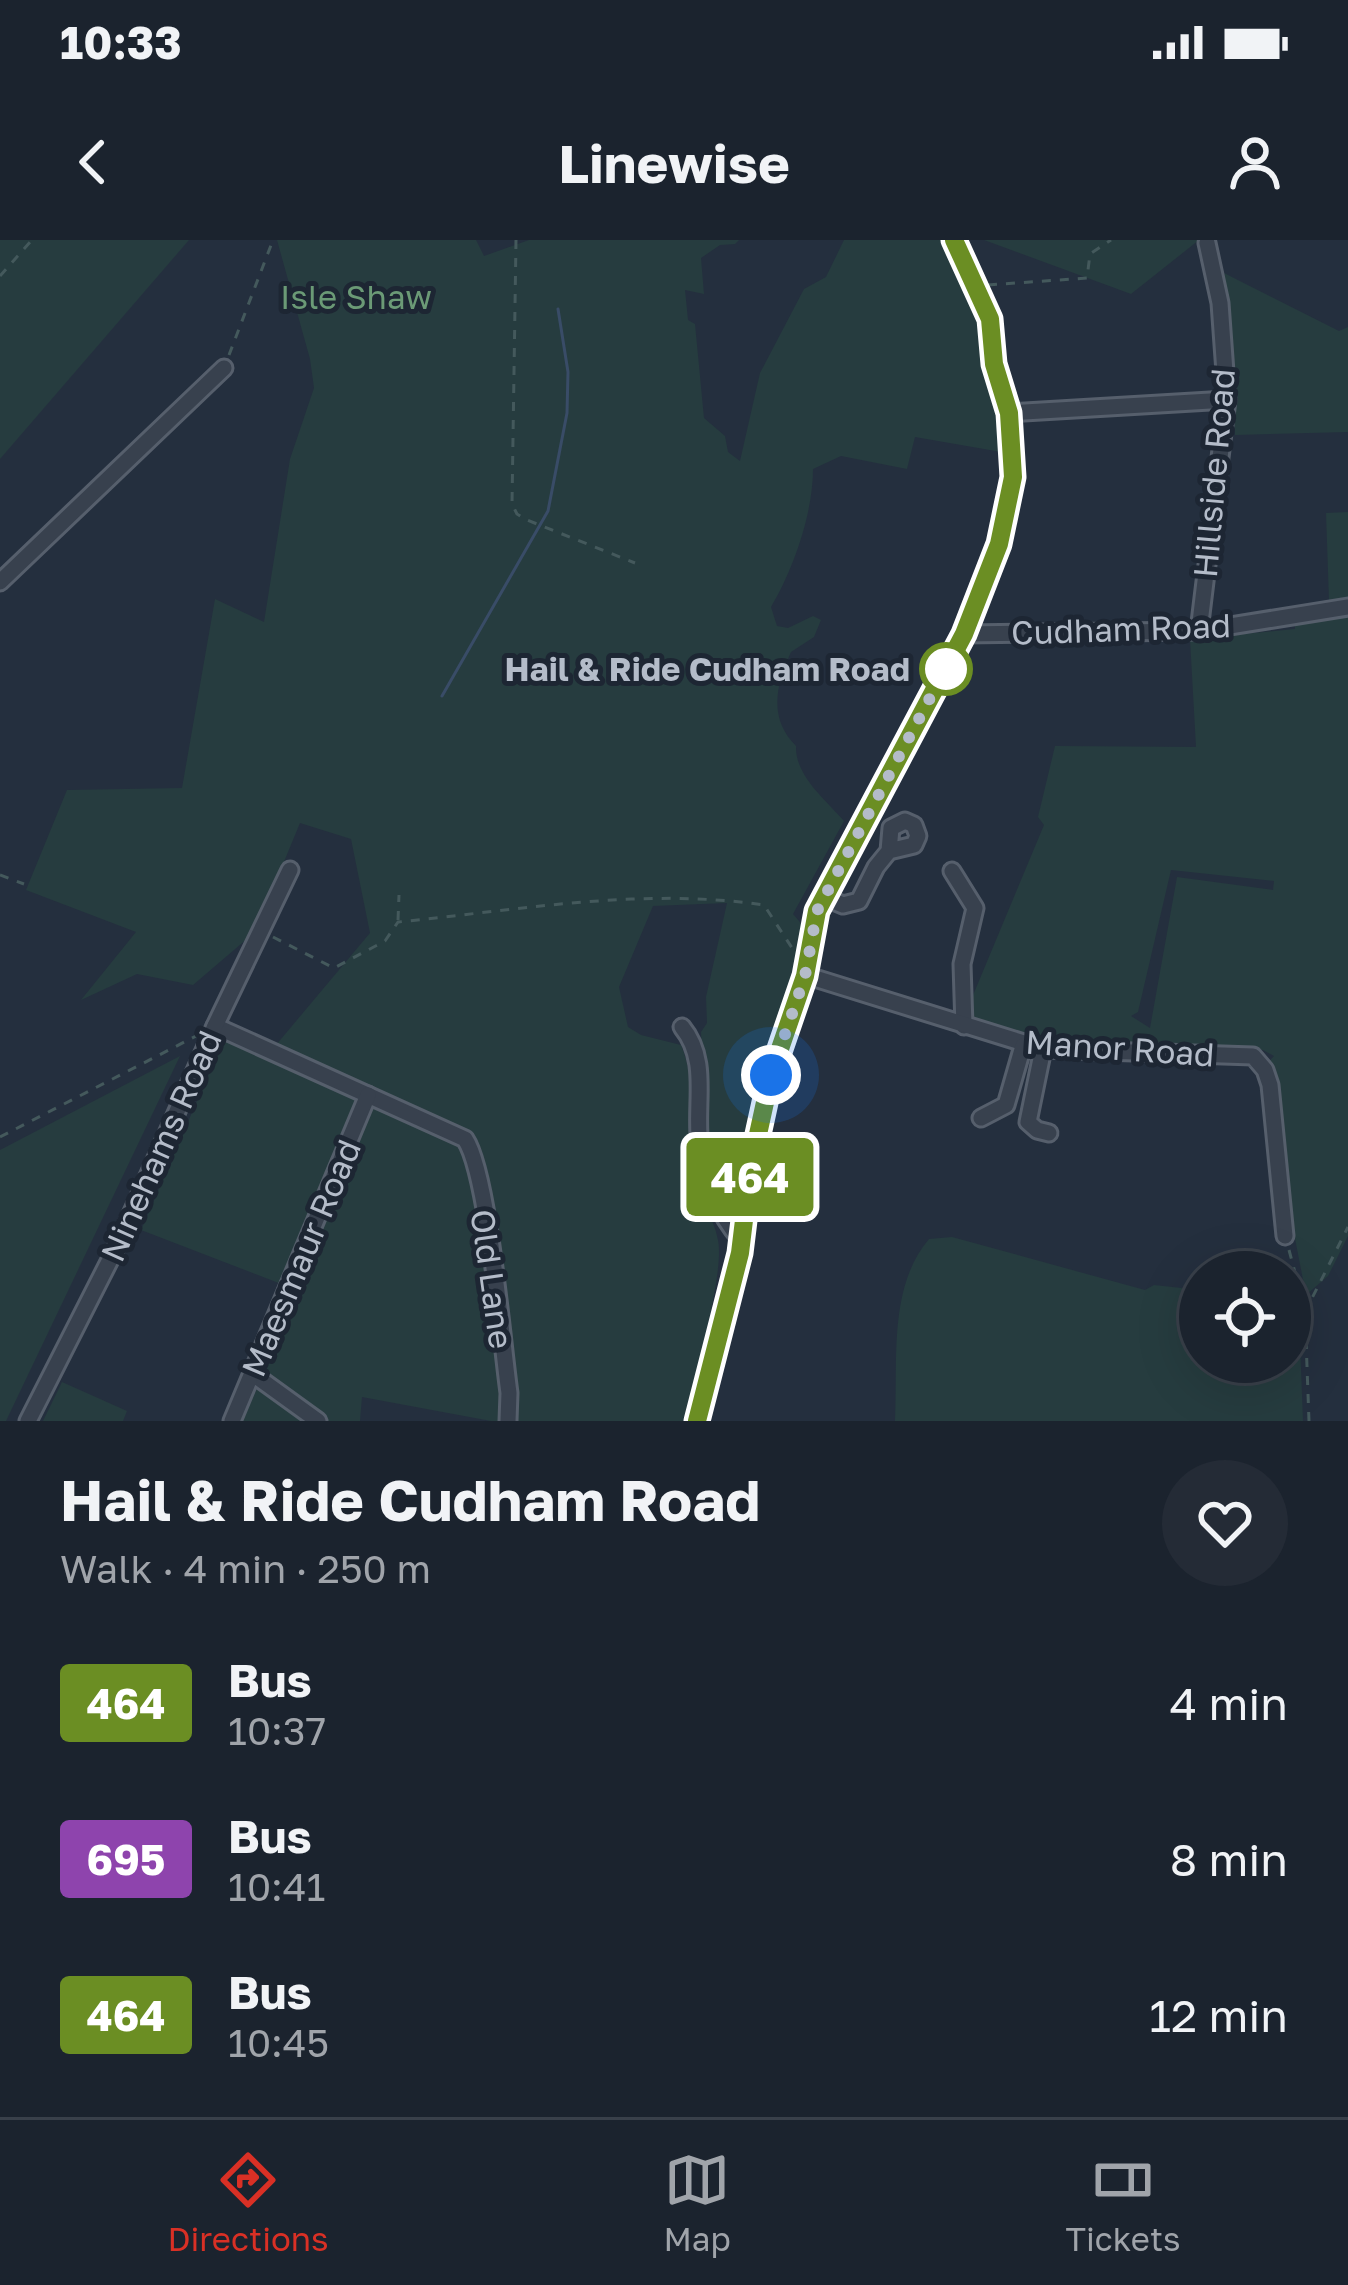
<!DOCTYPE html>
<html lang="en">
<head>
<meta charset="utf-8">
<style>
	body { margin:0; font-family:"Golos Text",sans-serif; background:#242b36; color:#f1f3f6; height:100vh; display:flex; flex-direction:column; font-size:45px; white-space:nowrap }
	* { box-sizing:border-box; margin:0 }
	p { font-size:39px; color:#a0a4aa }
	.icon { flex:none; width:66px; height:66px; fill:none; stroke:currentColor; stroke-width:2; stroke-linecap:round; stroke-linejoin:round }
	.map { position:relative; height:1181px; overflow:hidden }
	.side { display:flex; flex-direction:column; background:#1b232e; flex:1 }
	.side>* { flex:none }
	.badge { padding:0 24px; border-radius:9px; font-size:42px; line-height:78px }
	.tools { position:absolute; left:1179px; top:1011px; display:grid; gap:24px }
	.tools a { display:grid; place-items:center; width:132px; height:132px; border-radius:50%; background:#1b232e; box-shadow:0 12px 48px #0002,0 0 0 3px #39404a; font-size:60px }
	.you { position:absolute; width:60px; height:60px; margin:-30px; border:9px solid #fff; border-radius:50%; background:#1a73e8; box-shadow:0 0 0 18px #1a73e833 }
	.map>.badge { position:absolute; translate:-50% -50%; box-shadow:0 0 0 6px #fff }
	.round { display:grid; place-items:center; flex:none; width:126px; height:126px; border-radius:63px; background:#242b36 }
	.overview { display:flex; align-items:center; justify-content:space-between; height:204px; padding:0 60px }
	h1 { font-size:57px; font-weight:700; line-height:90px }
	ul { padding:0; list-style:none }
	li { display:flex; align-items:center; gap:36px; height:156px; padding:0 60px }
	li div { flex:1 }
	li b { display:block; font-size:45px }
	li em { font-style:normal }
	li .badge { min-width:132px; font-weight:700; text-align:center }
	.status { display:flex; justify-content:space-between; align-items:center; height:84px; padding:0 60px; background:#1b232e; direction:ltr }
	.status svg { height:33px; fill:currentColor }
	header { display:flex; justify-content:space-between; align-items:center; height:156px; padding:0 60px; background:#1b232e; font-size:54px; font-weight:700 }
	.dock { display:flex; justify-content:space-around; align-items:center; height:168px; border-top:3px solid #39404a; background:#1b232e; font-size:33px; color:#a0a4aa }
	.dock a { display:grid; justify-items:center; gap:6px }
	.dock .current { color:#d93025 }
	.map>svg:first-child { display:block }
</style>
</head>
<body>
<div class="status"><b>10:33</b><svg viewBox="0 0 49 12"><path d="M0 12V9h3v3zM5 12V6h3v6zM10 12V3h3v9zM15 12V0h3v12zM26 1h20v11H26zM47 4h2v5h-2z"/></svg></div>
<header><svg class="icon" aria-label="back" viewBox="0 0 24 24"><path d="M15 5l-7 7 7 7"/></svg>Linewise<svg class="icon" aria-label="person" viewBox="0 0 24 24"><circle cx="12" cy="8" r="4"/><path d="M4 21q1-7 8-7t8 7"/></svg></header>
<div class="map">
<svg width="1348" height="1181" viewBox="0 0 1348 1181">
	<rect width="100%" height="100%" fill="#242f3e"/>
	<g fill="#263c3f" fill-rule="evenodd">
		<polygon points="0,0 189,0 0,219"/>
		<path d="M 277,0 L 476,0 L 484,16 L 529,0 L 739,0 L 735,4 L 720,5 L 701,18 L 704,54 L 685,50 L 688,80 L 695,84 L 704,178 L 725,196 L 728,212 L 740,221 L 760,133 L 804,49 L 826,37 L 844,0 L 945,0 L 984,87 L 1007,213 L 915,197 L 907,229 L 841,216 L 813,229 C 813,274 793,330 771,367 L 777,386 L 788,388 L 813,376 L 821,380 L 814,397 L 791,412 C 776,445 768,478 796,506 C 795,536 826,560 844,581 L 793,674 L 805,688 L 805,703 L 753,884 L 735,986 L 711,935 L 704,879 L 701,792 L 707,783 L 706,757 L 727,663 L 653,666 L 619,747 L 628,787 L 641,795 L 681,805 C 698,844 688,891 693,933 C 696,959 714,975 718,1000 C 725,1034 693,1143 683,1181 L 491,1181 L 362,1157 L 360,1181 L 242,1181 L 302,1052 L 141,990 L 210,831 L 216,785 L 276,805 L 370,693 L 351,599 L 300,583 L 255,692 L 193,745 L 137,734 L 81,760 L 136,692 L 26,650 L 67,550 L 182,548 L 215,359 L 264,382 L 290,219 L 314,148 L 310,119 Z"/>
		<polygon points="984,0 1199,0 1131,54"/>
		<polygon points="1224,33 1339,91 1348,87 1348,192 1235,195"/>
		<polygon points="1348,272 1348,358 1329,361 1326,273"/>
		<path d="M 1348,374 L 1348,996 L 1328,1036 L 1306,1055 L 1262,829 L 1274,816 L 1263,810 L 1148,803 L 1038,802 L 971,782 L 971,760 L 1044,585 L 1038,577 L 1055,506 L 1196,507 L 1190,399 L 1295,389 L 1295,382 ZM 1171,630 L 1274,641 L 1273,650 L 1177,637 L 1150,788 L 1131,776 L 1138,772 Z"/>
		<polygon points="180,816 6,1181 0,1181 0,910"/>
		<path d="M 952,997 L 1145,1050 L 1154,1045 L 1200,1050 L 1200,1122 L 1290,1122 L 1290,1057 L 1294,1058 L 1299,1075 L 1303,1181 L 895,1181 C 898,1121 888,1047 929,999 Z"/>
		<polygon points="62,1142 127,1171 123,1181 43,1181"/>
	</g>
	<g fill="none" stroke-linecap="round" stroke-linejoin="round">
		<polyline stroke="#394c67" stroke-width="3" points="442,456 548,271 567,173 568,132 558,69"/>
		<defs>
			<g id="minor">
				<polyline points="1009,173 1227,160"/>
				<polyline points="0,342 224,128"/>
				<polyline points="1199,391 1227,160 1220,63 1207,3"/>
				<polyline points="964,394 1199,391 1348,367"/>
				<polyline points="952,631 975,668 962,724 964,786"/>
				<polyline points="824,657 843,665 859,661 876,627 889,611 891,588 905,581 914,585 918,596 914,605 889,611"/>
				<polyline points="805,735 1043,809 1253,816 1265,830 1270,845 1285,996"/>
				<path d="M 215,786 L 465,899 C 488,933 502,1103 509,1153 L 508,1181"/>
				<path d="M 682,787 C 710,821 694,865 700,906 C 705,941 718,973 741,1000"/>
				<polyline points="1043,809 1028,882 1037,890 1049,893"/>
				<polyline points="981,878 1006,865 1023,806"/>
				<polyline points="253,1134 318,1181"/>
				<polyline points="28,1181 116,1008 215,786 290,630"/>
				<polyline points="232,1181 368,855"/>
				<polyline points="697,1181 740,1013 750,931 771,835 805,735 817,671 964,394 999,304 1013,237 1009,173 994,124 990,79 954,0"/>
			</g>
		</defs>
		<use href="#minor" stroke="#565f6c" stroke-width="21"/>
		<g stroke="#44595c" stroke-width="3" stroke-dasharray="9 9" stroke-linecap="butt">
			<polyline points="516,0 512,264 517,274 527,280 635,323"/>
			<polyline points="0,36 32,0"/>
			<polyline points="988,45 1087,38 1090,14 1111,0"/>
			<polyline points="229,115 273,0"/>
			<polyline points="0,635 24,644"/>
			<polyline points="398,680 399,655"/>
			<path d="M 273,697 L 334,728 L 385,701 L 398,682 C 520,670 641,647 764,665 L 794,711"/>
			<polyline points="0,897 196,796"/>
			<polyline points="1289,1010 1305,1070"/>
			<polyline points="1309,1181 1305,1072 1348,987"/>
		</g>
		<use href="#minor" stroke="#38414e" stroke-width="15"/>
	</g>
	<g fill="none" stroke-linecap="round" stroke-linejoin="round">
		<defs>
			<polyline id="line" points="697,1181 740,1013 750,931 771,835 805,736 817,671 964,394 999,304 1013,237 1009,173 994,124 990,79 954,0"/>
		</defs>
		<use href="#line" stroke="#fff" stroke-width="27"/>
		<use href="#line" stroke="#6b8e23" stroke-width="18"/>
		<polyline stroke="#b4bcc9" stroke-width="12" stroke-dasharray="0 21.6" points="771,835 805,736 817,671 948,424 946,429"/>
	</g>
	<circle fill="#fff" stroke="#6b8e23" stroke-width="6" cx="946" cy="429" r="24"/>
	<g text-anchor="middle" stroke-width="10" stroke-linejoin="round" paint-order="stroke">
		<g font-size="33" fill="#6b9a76" stroke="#1d2633">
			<text x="356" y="69">Isle Shaw</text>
		</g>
		<g font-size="33" fill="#b4bcc9" stroke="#1d2633">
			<text transform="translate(1214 233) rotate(-85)" y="12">Hillside Road</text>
			<text transform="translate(1121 389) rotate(-2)" y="12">Cudham Road</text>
			<text transform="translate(1120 808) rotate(4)" y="12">Manor Road</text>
			<text transform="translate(161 906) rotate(-66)" y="12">Ninehams Road</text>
			<text transform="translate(301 1018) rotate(-67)" y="12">Maesmaur Road</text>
			<text transform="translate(492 1039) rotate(82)" y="12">Old Lane</text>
		</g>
		<g font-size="33" font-weight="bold" fill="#b4bcc9" stroke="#1d2633" text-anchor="end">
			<text x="910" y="441">Hail &amp; Ride Cudham Road</text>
		</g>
	</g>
</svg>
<div class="tools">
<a><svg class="icon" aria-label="locate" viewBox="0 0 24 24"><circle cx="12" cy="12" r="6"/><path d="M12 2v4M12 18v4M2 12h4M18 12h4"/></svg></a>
</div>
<div class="you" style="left:771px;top:835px"></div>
<b class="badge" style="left:750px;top:937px;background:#6b8e23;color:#fff">464</b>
</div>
<section class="side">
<div class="overview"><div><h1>Hail &amp; Ride Cudham Road</h1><p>Walk · 4 min · 250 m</p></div><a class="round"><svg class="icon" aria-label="heart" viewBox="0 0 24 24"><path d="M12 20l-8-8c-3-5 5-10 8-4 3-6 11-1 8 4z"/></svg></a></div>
<ul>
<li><span class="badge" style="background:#6b8e23;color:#fff">464</span><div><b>Bus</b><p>10:37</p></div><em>4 min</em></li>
<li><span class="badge" style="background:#8e44ad;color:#fff">695</span><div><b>Bus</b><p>10:41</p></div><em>8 min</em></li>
<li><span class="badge" style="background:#6b8e23;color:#fff">464</span><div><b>Bus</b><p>10:45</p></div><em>12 min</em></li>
</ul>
</section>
<nav class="dock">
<a class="current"><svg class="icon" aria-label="directions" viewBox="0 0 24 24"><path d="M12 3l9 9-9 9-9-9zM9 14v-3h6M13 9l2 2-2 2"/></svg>Directions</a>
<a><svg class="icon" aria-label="map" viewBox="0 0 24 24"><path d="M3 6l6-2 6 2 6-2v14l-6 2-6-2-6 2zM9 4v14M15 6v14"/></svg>Map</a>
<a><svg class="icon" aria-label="tickets" viewBox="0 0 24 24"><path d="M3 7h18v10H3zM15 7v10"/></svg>Tickets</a>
</nav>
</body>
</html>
